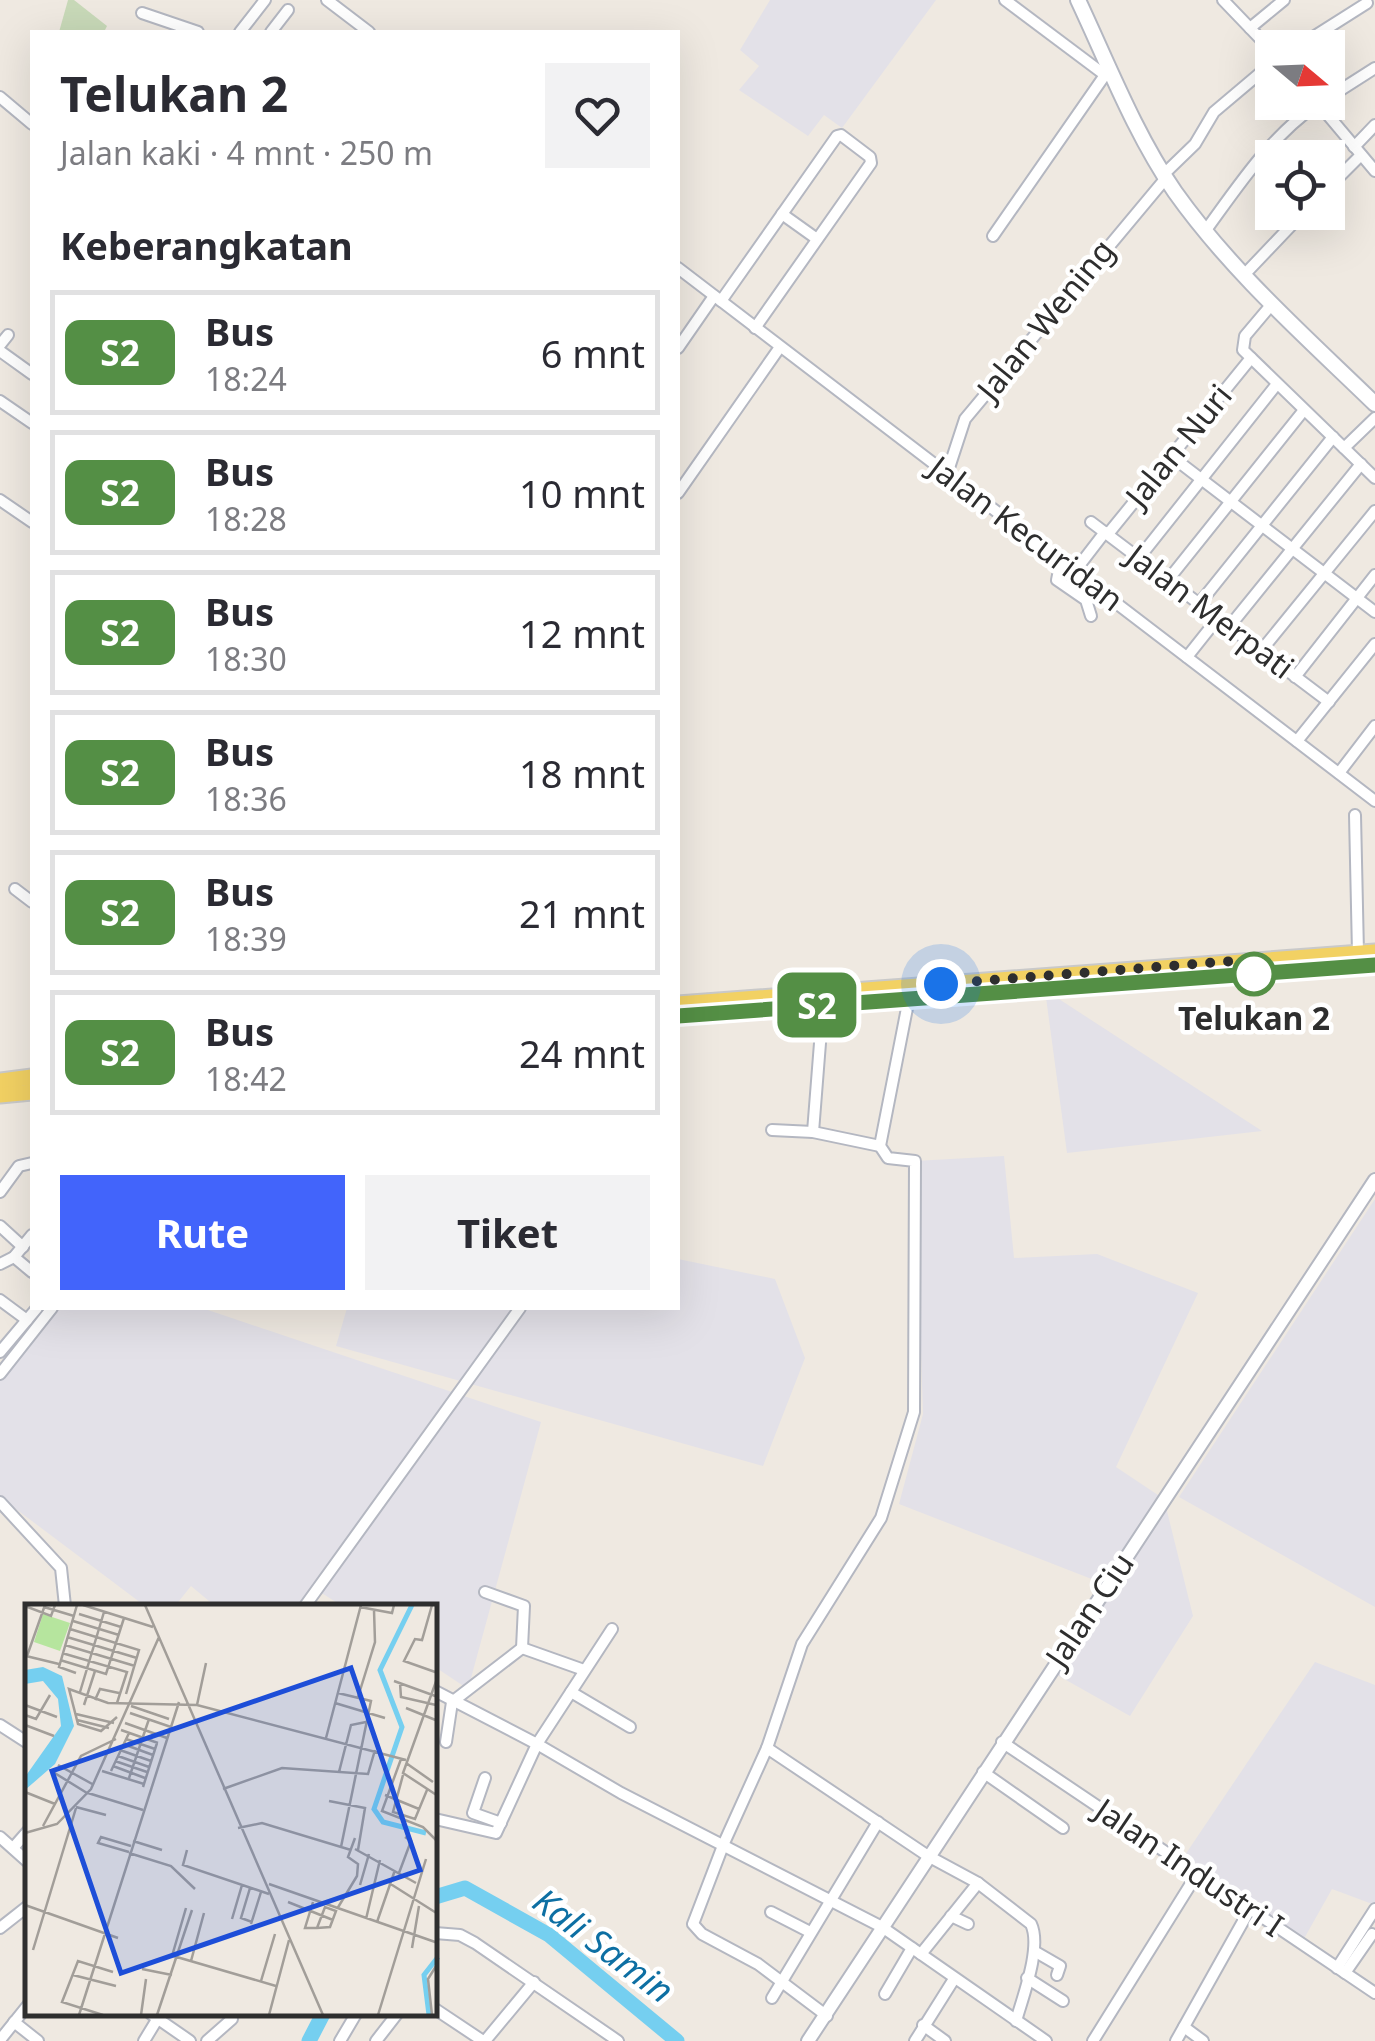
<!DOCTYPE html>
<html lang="id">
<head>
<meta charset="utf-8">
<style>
	body { margin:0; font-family:"Noto Sans",sans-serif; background:#f2f2f3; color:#2b2b33; height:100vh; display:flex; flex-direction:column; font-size:38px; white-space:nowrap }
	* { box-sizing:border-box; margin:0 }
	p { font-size:32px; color:#7c7c81 }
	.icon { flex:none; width:55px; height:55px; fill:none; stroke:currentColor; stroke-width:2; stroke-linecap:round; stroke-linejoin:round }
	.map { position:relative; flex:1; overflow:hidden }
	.sheet { position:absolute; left:30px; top:30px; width:650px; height:1280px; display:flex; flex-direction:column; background:#fff; border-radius:0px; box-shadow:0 10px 40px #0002 }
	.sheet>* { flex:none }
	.badge { padding:0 20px; border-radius:15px; font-size:35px; line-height:65px }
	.needle { width:65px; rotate:109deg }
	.fabs { position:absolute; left:1255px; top:30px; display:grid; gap:20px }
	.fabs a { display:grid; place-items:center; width:90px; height:90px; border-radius:0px; background:#fff; box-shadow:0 10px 40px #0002; font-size:50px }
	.you { position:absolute; width:50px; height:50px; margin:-25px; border:8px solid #fff; border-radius:50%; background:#1a73e8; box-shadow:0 0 0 15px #1a73e833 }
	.map>.badge { position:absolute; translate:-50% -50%; box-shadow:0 0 0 5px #fff }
	h2 { padding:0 30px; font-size:38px; line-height:90px }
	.round { display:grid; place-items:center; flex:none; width:105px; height:105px; border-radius:0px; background:#f2f2f3 }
	.head { display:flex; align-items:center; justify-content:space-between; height:170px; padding:0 30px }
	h1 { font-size:48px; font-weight:700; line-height:75px }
	.cta { display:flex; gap:20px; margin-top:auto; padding:20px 30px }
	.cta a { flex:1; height:115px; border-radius:0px; background:#4264fb; color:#fff; font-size:40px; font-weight:700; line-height:115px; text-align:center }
	.cta a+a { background:#f2f2f3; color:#2b2b33 }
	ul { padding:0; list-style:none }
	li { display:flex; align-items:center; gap:30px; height:125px; margin:0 20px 15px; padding:0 10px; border:5px solid #e1e1e2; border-radius:0px }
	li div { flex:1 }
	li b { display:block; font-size:38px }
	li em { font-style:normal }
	li .badge { min-width:110px; font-weight:700; text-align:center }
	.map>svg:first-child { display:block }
</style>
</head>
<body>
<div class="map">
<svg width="1375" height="2041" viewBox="0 0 1375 2041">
	<rect width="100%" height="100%" fill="#efe9e1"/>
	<g fill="#e3e1e8">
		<polygon points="770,0 936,0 842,128 824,115 808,136 739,90 759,66 740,50"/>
		<polygon points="1045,990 1262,1131 1067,1153"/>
		<polygon points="1004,1156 1014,1258 1097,1254 1198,1293 1116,1467 1164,1499 1193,1616 1130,1716 1050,1671 1107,1585 899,1504 923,1414 915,1161"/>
		<polygon points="1375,1199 1375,1607 1179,1497"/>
		<polygon points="678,1259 775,1279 805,1358 763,1466 336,1346 347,1308 678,1308"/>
		<polygon points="52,1308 202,1308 541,1422 468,1689 435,1667 435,1606 342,1606 317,1590 305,1606 215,1606 191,1586 175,1606 145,1606 0,1497 0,1373"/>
		<polygon points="1315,1662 1375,1685 1375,1905 1332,1889 1301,1944 1185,1855"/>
	</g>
	<polygon fill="#c8d9b8" points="68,0 74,0 107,26 104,32 59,32"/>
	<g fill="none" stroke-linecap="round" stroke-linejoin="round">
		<g stroke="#75cff0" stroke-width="15">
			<polyline points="435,1897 465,1888 549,1935 677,2041"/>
			<polyline points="309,2041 323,2014"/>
		</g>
		<defs>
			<g id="minor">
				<polyline points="327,0 369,32"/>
				<polyline points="1005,0 1105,75"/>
				<polyline points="1223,0 1272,51"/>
				<polyline points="142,13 198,32"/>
				<polyline points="1250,28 1284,0"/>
				<polyline points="240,32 265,0"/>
				<polyline points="271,32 288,10"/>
				<polyline points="1296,48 1367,3"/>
				<polyline points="0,97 32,124"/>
				<polyline points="1328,98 1375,68"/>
				<polyline points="1317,102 1375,171"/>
				<polyline points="1354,147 1375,125"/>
				<polyline points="1164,174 1195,144 1214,112 1272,63"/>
				<polyline points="1328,188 1361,155"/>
				<polyline points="782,214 817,239"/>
				<path d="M 1206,230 C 1241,182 1270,137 1320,102"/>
				<polyline points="993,236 1105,75"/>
				<polyline points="678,268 1375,801"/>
				<polyline points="1244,275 1304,212"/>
				<polyline points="721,301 837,136 841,135 870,157 871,163 755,328"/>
				<polyline points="1272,304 1245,336 1243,350 1375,478"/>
				<polyline points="0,345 8,335"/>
				<polyline points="678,348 714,296"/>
				<polyline points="0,351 32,374"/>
				<polyline points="0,401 32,423"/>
				<polyline points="1344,448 1375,418"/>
				<polyline points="1171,456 1375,612"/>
				<polyline points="947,474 965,419 1166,178"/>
				<polyline points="678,493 780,347"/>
				<polyline points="0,500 32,522"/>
				<polyline points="1091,522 1329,702"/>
				<polyline points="1108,534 1251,358"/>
				<polyline points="1139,558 1277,384"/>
				<polyline points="1061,560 1057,580 1086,600 1091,616"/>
				<polyline points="1075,571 1105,532"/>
				<polyline points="1168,580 1304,410"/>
				<polyline points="1199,604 1333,437"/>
				<polyline points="1229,627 1361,464"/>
				<polyline points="1261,651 1375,511"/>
				<polyline points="1187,657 1218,618"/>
				<polyline points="1295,677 1375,575"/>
				<polyline points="1297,741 1375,644"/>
				<polyline points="1339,773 1375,726"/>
				<polyline points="1355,815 1358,953"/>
				<polyline points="15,889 32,902"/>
				<polyline points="772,1130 813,1132 880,1146"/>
				<polyline points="813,1132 823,1005"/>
				<polyline points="0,1192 19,1166 32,1163"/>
				<polyline points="0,1226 23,1247"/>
				<polyline points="14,1257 32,1272"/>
				<polyline points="0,1264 14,1257 32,1235"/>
				<polyline points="0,1300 27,1320"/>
				<polyline points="0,1352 37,1308"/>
				<polyline points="0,1374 52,1308"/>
				<polyline points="0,1502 61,1568 65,1606"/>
				<polyline points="485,1592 524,1606 522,1648"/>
				<polyline points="305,1606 520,1308"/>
				<polyline points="522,1648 584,1670"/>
				<polyline points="435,1691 537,1744 621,1793 882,1927 1046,2041"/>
				<polyline points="571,1692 630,1727"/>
				<polyline points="0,1725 28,1743"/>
				<polyline points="446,1742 452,1702 522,1648"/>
				<polyline points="1002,1742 1375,1993"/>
				<path d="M 767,1748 L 928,1856 L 978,1883 L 1031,1924 C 1042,1947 1023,1996 1016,2021"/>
				<polyline points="983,1772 1063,1828"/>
				<polyline points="485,1778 473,1813 501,1823"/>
				<polyline points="435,1819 496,1833 537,1744 612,1629"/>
				<polyline points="0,1837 28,1862"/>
				<polyline points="13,1848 28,1831"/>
				<polyline points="771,1912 810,1932"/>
				<polyline points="951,1916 968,1924"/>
				<polyline points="0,1928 28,1906"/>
				<polyline points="435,1933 460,1935 475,1943 618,2041"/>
				<polyline points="1034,1951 1060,1966 1057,1975"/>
				<polyline points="921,1954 978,1883"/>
				<polyline points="1337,1968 1375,1909"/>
				<polyline points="1345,1973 1372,1934"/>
				<polyline points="1027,1978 1063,2001"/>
				<polyline points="885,1994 912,1948"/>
				<polyline points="772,1998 878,1822"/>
				<polyline points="435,2009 483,2041"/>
				<polyline points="151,2014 190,2041"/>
				<polyline points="827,2016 758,1964 702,1934 693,1924 724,1843 767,1748 802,1644 881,1518 914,1412 915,1161 888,1158 880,1146 909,998"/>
				<polyline points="14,2022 38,2041"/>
				<polyline points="923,2025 945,2041"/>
				<polyline points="1184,2027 1203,2041"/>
				<polyline points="0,2040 28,2005"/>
				<polyline points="144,2041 158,2018"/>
				<polyline points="207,2041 232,2019"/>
				<polyline points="340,2041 356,2014"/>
				<polyline points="376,2041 397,2014"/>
				<polyline points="485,2041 534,1982"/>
				<polyline points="915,2041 954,1979"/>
				<polyline points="1093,2041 1197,1874"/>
				<polyline points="1176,2041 1250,1909"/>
			</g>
			<polyline id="tertiary" points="808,2041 1375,1180"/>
			<path id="secondary" d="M 1078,0 C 1108,64 1135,134 1175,192 C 1231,271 1306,337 1375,404"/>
			<g id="primary">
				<polyline points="678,1004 1375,952"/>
				<polyline points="678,1016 1375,965"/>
				<polyline points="0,1081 32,1077"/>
				<polyline points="0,1095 32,1092"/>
			</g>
		</defs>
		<use href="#minor" stroke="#b4b7c1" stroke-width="14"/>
		<use href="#tertiary" stroke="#b4b7c1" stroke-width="16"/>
		<use href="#secondary" stroke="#b4b7c1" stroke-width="18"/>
		<use href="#primary" stroke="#c9c9c9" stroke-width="19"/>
		<use href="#minor" stroke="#fff" stroke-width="10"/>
		<use href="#tertiary" stroke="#fff" stroke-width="12"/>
		<use href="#secondary" stroke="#fff" stroke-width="14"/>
		<use href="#primary" stroke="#f2d163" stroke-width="15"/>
	</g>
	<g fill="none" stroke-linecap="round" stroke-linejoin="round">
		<defs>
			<polyline id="line" points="678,1016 1375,965"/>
		</defs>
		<use href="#line" stroke="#fff" stroke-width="22"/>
		<use href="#line" stroke="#548f45" stroke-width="15"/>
		<polyline stroke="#2e2e2e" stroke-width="10" stroke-dasharray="0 18" points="941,984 1246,960 1247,974 1254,974"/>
	</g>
	<circle fill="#fff" stroke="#548f45" stroke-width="5" cx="1254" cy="974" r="20"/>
	<g text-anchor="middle" stroke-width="9" stroke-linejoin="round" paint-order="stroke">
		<g font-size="32" fill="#2e2e2e" stroke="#fff">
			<text transform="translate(1046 320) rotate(-51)" y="11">Jalan Wening</text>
			<text transform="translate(1179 446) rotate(-51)" y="11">Jalan Nuri</text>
			<text transform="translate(1026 534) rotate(37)" y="11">Jalan Kecuridan</text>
			<text transform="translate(1210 612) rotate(37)" y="11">Jalan Merpati</text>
			<text transform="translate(1090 1610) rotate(-56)" y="11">Jalan Ciu</text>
			<text transform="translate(1189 1868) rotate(34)" y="11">Jalan Industri I</text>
		</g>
		<g font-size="32" font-weight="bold" fill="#2e2e2e" stroke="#fff">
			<text x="1254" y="1030">Telukan 2</text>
		</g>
		<g font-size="35" font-style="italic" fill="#0d6fa3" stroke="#fff">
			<text transform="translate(603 1946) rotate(37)" y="12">Kali Samin</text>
		</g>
	</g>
	<g transform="translate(25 1604)">
		<rect width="412" height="412" fill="#efe9e1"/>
		<path d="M 18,10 L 45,19 L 35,47 L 9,38 Z" fill="#b6e59e"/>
		<path d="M 18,63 L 37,72 L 49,122 L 30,160 L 0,186 L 0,173 L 36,122 L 33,95 L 18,77 L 0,80 L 0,66 Z" fill="#75cff0"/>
		<path fill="none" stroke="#75cff0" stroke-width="5" d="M 387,1 L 355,66 L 377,123 L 349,205 L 358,218 L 401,229M 404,411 L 399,371 L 413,353"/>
		<path fill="none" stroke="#a29e99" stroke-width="2.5" d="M 58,1 L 128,23M 120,1 L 298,411M 407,1 L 397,36 L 390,35 L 379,57 L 413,69M 0,2 L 26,12 L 30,1M 19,3 L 49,12M 335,3 L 367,9 L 369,1M 54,10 L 96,23M 48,17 L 94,31M 45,25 L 114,46 L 101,90M 42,33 L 112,54M 40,41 L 110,62M 37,49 L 102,68 L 92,99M 1,52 L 34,60M 2,52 L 20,1M 35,56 L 81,70 L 99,14M 51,69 L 34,63 L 52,1M 413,72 L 378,169 L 413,192M 369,77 L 413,93M 375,79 L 376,93 L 411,101M 55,88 L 79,8M 313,89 L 346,97 L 316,243M 333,93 L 350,38 L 349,6M 70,96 L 75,85 L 94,89M 310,99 L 360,114M 0,101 L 32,113M 59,101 L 70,67M 172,101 L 181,59M 106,102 L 144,115M 381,104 L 413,117M 105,109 L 146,123M 51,110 L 89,119M 0,111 L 11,115 L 25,91M 92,113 L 76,127 L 53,120 L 44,85 L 83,99 L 172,101 L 381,156M 52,116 L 84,124M 100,119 L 142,134M 0,121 L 29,132M 96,126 L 133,139M 301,134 L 336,1M 101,135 L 130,145M 98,140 L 128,151M 95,146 L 126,157M 93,152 L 124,163M 376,155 L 357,207 L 398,223 L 413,238M 90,157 L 122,168M 381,159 L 408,178M 33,161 L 69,181M 88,162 L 120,174M 77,167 L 119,180M 86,167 L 104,129M 28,168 L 62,189M 314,168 L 326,121 L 341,118M 378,171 L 368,208 L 390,215 L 402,186M 104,174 L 124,115M 118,183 L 132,139M 198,185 L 257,164 L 343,170 L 350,146M 0,188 L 30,200M 63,189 L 118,206M 360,191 L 394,205M 304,197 L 340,204 L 333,246M 51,203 L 81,211M 18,222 L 56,152 L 91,135M 213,224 L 237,219 L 326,246M 0,229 L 32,220 L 66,185 L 134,33M 108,237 L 137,246M 330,245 L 391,279M 162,246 L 158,261 L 244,290M 104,248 L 73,239 L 76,233 L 106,242M 104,249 L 146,262 L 170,285M 374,269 L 386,237 L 380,233M 364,279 L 413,310M 244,280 L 413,339M 335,281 L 344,250M 225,284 L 216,314 L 227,318M 263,298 L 308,316M 288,298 L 280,324 L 292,324 L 305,323 L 311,307 L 300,303 L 292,324M 0,301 L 93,334M 312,305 L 332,272 L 333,260 L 323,253 L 330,234M 207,315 L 217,281M 341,315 L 355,256M 352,318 L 370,266M 226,320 L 236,288M 387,344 L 394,302M 8,346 L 51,204M 145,351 L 251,382M 147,352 L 161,304M 166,357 L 179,309M 117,365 L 147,371M 48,371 L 91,382M 236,377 L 250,330M 54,411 L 154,98M 78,411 L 37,398 L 53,357 L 88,368M 116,411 L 121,375M 132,411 L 167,306M 244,411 L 264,336M 353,411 L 401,255M 407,411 L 403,375 L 413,359"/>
		<path fill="#1d4ed8" fill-opacity="0.15" stroke="#1d4ed8" stroke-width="5" d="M 326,64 L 395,266 L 96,369 L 27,167 Z"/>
		<rect width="412" height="412" fill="none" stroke="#2e2e2e" stroke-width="5"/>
	</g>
</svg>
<div class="fabs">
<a><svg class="needle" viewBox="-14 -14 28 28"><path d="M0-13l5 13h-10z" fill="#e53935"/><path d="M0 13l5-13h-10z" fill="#7c7c81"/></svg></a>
<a><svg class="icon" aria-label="locate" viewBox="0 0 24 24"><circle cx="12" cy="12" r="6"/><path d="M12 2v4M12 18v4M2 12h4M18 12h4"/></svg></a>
</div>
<div class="you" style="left:941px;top:984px"></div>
<b class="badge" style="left:817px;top:1005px;background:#548f45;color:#fff">S2</b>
<section class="sheet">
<div class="head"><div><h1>Telukan 2</h1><p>Jalan kaki · 4 mnt · 250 m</p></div><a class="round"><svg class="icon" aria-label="heart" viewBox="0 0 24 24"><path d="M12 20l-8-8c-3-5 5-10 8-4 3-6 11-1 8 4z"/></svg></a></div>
<h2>Keberangkatan</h2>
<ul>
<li><span class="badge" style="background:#548f45;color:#fff">S2</span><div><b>Bus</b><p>18:24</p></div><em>6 mnt</em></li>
<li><span class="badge" style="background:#548f45;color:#fff">S2</span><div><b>Bus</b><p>18:28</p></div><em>10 mnt</em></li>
<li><span class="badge" style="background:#548f45;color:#fff">S2</span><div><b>Bus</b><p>18:30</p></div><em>12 mnt</em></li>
<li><span class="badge" style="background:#548f45;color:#fff">S2</span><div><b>Bus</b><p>18:36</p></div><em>18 mnt</em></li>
<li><span class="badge" style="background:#548f45;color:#fff">S2</span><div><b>Bus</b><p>18:39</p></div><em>21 mnt</em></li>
<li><span class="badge" style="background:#548f45;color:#fff">S2</span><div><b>Bus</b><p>18:42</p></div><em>24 mnt</em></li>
</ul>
<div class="cta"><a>Rute</a><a>Tiket</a></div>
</section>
</div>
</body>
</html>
